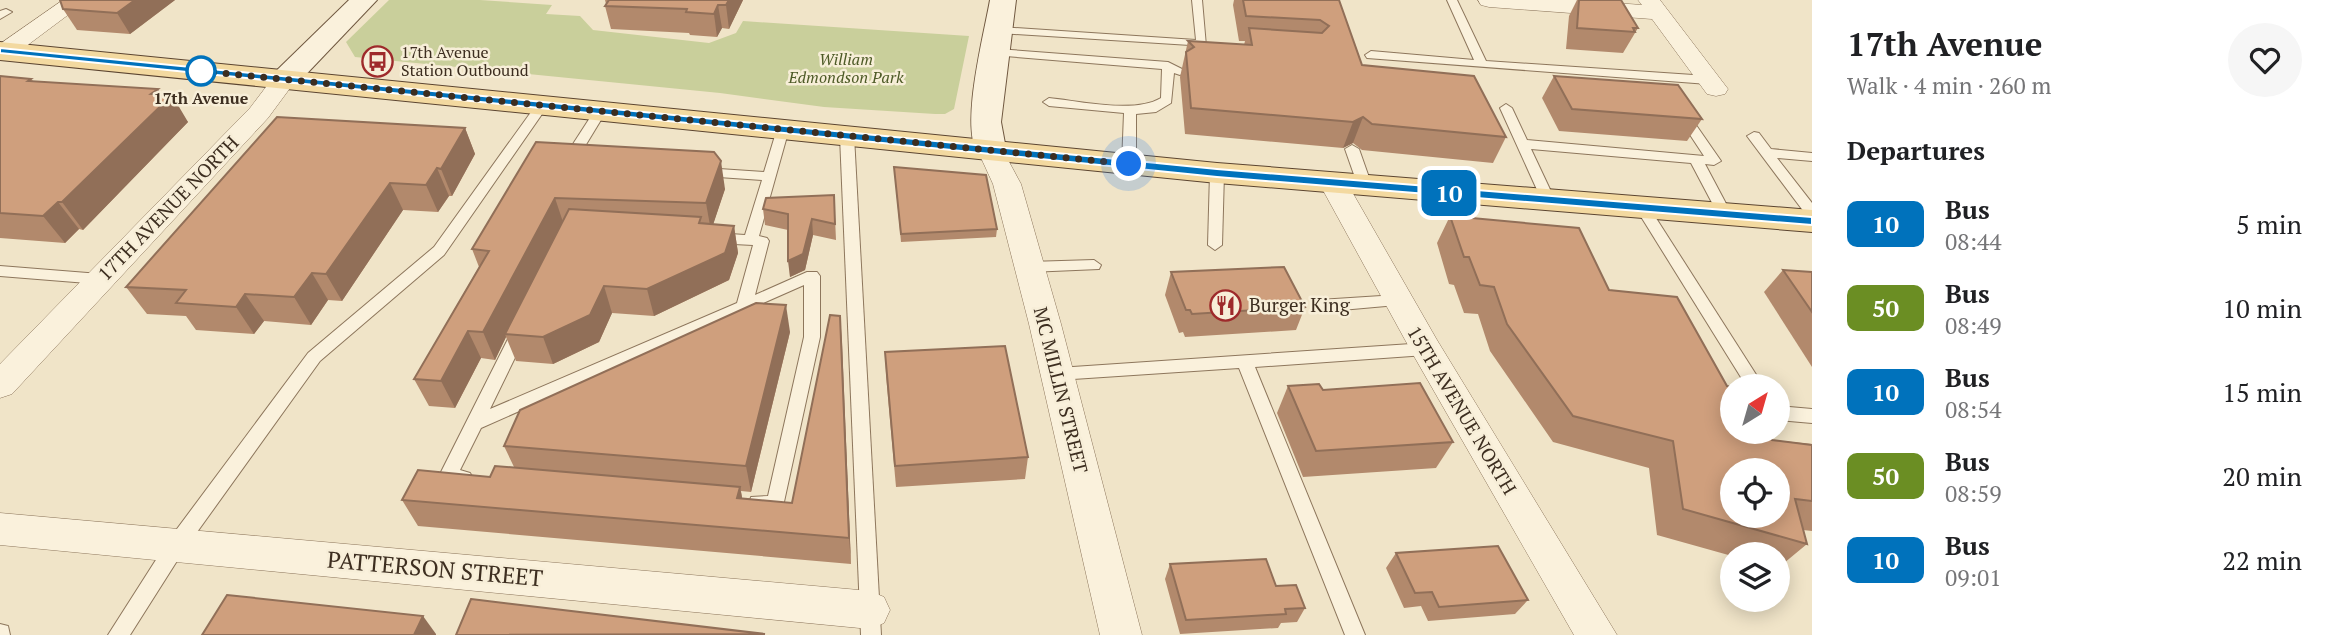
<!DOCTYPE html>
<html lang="en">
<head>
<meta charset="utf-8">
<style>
	body { margin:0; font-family:"PT Serif",serif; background:#f6f6f6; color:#202124; height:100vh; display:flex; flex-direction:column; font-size:26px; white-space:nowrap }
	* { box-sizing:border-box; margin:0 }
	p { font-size:23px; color:#757577 }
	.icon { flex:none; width:38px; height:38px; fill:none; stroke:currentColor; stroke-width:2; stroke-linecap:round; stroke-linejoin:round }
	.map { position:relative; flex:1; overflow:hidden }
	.drawer { display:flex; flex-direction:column; background:#fff; width:525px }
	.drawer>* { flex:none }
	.badge { padding:0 14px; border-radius:10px; font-size:24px; line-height:46px }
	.needle { width:46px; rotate:37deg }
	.tools { position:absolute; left:1720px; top:374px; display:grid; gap:14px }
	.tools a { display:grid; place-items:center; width:70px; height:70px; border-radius:50%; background:#fff; box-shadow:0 4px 18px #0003; font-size:35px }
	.you { position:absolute; width:35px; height:35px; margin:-18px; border:5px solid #fff; border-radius:50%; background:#1a73e8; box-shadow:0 0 0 10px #1a73e833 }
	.map>.badge { position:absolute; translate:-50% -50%; box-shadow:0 0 0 4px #fff }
	h2 { padding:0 35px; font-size:26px; line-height:63px }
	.round { display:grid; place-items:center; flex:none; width:74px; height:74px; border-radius:37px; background:#f6f6f6 }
	.head { display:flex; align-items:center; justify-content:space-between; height:119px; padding:0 35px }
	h1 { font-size:33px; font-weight:700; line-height:52px }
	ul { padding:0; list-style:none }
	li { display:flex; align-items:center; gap:21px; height:84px; padding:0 35px }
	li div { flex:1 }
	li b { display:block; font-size:26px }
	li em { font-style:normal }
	li .badge { min-width:77px; font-weight:700; text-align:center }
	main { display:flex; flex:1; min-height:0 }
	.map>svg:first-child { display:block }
</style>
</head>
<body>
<main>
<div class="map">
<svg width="1812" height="635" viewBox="0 0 1812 635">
	<rect width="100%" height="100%" fill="#f0e4c8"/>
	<polygon fill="#c9cf9b" points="389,0 480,0 552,5 546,14 580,16 593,30 709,43 736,33 743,21 969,36 954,109 945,114 935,114 824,107 720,93 355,57 346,42"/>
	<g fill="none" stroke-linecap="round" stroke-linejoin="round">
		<defs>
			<g id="lane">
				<polygon points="1192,0 1202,0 1206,46 1000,33 994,30 1000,27 1196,40"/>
				<polygon points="1447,0 1457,0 1486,61 1708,76 1714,80 1708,84 1367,58 1365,55 1371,51 1474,60"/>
				<polygon points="6,9 12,12 0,19 0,11"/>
				<path d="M 997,49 L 1168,62 L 1186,71 L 1180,75 L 1174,73 L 1171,103 L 1156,112 L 1136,114 L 1136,164 L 1129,168 L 1122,164 L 1124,113 L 1049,106 L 1043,102 L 1049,98 C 1080,101 1134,114 1161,98 L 1162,69 L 993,55 L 993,51 Z"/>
				<polygon points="543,100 549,104 444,255 320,361 182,553 130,635 108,635 168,541 308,353 434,247 539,101"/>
				<polygon points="1506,104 1512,108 1527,140 1704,156 1677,115 1683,111 1687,112 1721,161 1714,165 1705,164 1731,213 1729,216 1719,216 1691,163 1531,149 1555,200 1553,203 1543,203 1500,108"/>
				<polygon points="601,106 607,110 576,161 574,164 564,164 562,161 595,110"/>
				<path d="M 783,125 L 789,129 L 759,236 L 767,238 L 769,241 L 755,295 L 807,272 L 817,272 L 820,276 L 820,337 L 782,511 C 772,514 761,512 751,509 L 749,503 L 751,497 L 768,496 L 804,337 L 804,285 L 481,428 L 460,470 L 470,473 L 473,478 L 470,483 L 464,486 L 442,481 L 439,476 L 515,325 L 527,325 L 529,329 L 490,409 L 737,303 L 753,245 L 715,243 L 708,238 L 715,233 L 745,235 L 762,180 L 704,176 L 697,172 L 704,168 L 764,172 L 777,129 Z"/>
				<polygon points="847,132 854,136 881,635 861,635 840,136"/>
				<polygon points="1754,132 1759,133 1771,149 1812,153 1812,161 1777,158 1812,203 1812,218 1807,216 1747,136"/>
				<polygon points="1352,145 1359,149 1372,186 1370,189 1360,189 1358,186 1345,149"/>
				<polygon points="1217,169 1224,173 1222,245 1215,250 1208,245 1210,173"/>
				<polygon points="1642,202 1647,204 1764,387 1747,387 1635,207"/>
				<polygon points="1094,260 1101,265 1099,269 1029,272 1022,267 1029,262"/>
				<polygon points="0,266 100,274 108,279 100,284 0,276"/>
				<polygon points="1397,295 1405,300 1397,305 1319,312 1311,306 1319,300"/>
				<polygon points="1426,343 1432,345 1434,349 1432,353 1426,355 1255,367 1365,635 1345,635 1239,368 1058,380 1052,378 1050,374 1052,370 1058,368"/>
				<polygon points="1778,406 1812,409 1812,423 1778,420"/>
				<polygon points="0,624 8,626 10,635 0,635"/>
			</g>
			<g id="street">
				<polygon points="63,0 88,0 13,56 0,57 0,44"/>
				<polygon points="1478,0 1575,0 1642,5 1638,0 1660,0 1728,89 1725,94 1716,96 1707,94 1652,19 1489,7 1481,5"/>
				<polygon points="284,73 293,75 296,80 268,118 12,394 0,398 0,364 250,108 275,75"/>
				<polygon points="990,141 999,143 1021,184 1061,324 1142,635 1100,635 1029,324 993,184 977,149 981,143"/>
				<polygon points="1333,174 1343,177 1347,183 1437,340 1617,635 1574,635 1415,358 1319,183 1323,177"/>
				<polygon points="0,513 870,591 884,597 890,610 884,623 870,629 0,545"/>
			</g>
			<g id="secondary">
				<polygon points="349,0 377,0 295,86 284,89 273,86 269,80 273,74"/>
				<path d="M 990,0 L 1016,0 L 1001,122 L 1006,149 L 1001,156 L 990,159 L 979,156 C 959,128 984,35 990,0 Z"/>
			</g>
			<polygon id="primary" points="0,42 1217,163 1812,210 1812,232 1217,183 0,60"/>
		</defs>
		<use href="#lane" stroke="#8d765c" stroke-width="2"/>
		<use href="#street" stroke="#8d765c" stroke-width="1"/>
		<use href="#secondary" stroke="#6f573f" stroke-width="2"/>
		<use href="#primary" stroke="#5b4430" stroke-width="2"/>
		<use href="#lane" fill="#faf1dc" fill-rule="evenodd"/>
		<use href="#street" fill="#faf1dc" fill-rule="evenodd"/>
		<use href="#secondary" fill="#faf1dc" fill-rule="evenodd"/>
		<use href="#primary" fill="#f3d9a0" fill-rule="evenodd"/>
	</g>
	<g fill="#b2896c">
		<polygon points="175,0 130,34 77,30 63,9"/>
		<polygon points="605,0 743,0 729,29 722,28 717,37 690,35 689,33 611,29 605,6 606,4"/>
		<polygon points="1234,0 1339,0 1362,65 1506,137 1493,163 1362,150 1353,143 1343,148 1185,134 1180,77 1188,41 1244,45 1245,41 1239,41 1233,5"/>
		<polygon points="1577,0 1621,0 1638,28 1623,53 1566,49 1569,16"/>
		<polygon points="0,76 31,79 33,81 162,95 188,122 83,230 79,229 65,243 0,238"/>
		<polygon points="1554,76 1702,119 1687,141 1559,131 1542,98"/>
		<polygon points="465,128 475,154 452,196 449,196 438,212 403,210 342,301 328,300 311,325 264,321 254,334 196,330 186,316 147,314 126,287"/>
		<polygon points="536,142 725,189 713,224 734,226 738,253 729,280 654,316 612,313 599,342 553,364 516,361 506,337 495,360 481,358 455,408 429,406 414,379 479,267 472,249"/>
		<polygon points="894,167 997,229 996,237 901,242"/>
		<polygon points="834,195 836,240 813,235 805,270 790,277 788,230 765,225 763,209"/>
		<polygon points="1450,216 1609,290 1727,386 1772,440 1812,444 1812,531 1803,530 1807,544 1778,568 1778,555 1732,555 1732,556 1657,535 1649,468 1553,442 1490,351 1478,314 1464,313 1454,285 1449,284 1437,243"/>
		<polygon points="1783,270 1812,272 1812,367 1764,292"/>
		<polygon points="1171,272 1305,307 1296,330 1185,337 1183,332 1179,333 1165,295"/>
		<polygon points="840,316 851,564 418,526 402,500 490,477 514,467 504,446 790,332 751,492 741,491 742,498 792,503"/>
		<polygon points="885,352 1028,457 1025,479 896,487 886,375"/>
		<polygon points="1288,386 1453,442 1436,468 1303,477 1277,413"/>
		<polygon points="1396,553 1528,600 1515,614 1428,621 1421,606 1404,608 1386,568"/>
		<polygon points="1170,564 1276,586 1305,608 1297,622 1281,623 1278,628 1180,634 1165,579"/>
	</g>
	<g fill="#916f58">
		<polygon points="135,0 175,0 130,34 117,13"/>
		<polygon points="729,0 743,0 729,29 726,5"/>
		<polygon points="718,5 722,28 717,37 714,14"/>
		<polygon points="158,89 166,101 172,95 188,122 83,230 62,202 151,94"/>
		<polygon points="1363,117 1353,143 1343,148 1353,122"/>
		<polygon points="465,128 475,154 452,196 441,169"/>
		<polygon points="721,161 725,189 711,231 706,203"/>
		<polygon points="437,168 449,196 438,212 426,185"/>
		<polygon points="390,183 403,210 342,301 326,274"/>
		<polygon points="555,198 564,225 505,334 506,337 495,360 483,332"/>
		<polygon points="58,202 79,229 65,243 43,216"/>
		<polygon points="812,219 813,235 805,270 790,277 788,261"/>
		<polygon points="734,226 738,253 729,280 654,316 647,289"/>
		<polygon points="312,273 328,300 311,325 294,297"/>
		<polygon points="604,286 612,313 599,342 553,364 543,337"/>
		<polygon points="245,294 264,321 254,334 236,307"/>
		<polygon points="786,305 790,332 751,492 746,466"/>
		<polygon points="840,316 842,343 851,564 849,538"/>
		<polygon points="468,331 481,358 455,408 441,381"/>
		<polygon points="740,487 745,513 737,498"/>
		<polygon points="423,616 436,634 436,635 414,635"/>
	</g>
	<g fill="#cf9f7d" stroke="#916f58" stroke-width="2" fill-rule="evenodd">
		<polygon points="60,0 135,0 117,13 63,9"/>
		<polygon points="609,0 729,0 726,5 718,5 714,14 686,12 687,9 605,6"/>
		<polygon points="1243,0 1339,0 1362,65 1474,76 1506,137 1372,124 1363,117 1353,122 1191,108 1186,52 1194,47 1188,41 1252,45 1249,28 1322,33 1329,26 1320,20 1246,16"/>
		<polygon points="1579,0 1621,0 1638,28 1633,28 1635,32 1577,28"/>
		<polygon points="0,76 31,79 28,81 158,89 151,94 172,95 62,202 58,202 43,216 0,213"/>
		<polygon points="1554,76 1678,85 1702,119 1572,109"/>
		<polygon points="277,117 465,128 441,169 437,168 426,185 390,183 326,274 312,273 294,297 245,294 236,307 176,303 186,290 126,287"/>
		<polygon points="536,142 714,152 721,161 706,203 555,198 483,332 468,331 441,381 414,379 489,251 472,249"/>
		<polygon points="894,167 986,175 997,229 901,234"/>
		<polygon points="834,195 835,224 812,219 803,254 788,261 788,214 763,209 766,198"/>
		<polygon points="569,209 701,217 699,223 734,226 725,253 647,289 604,286 590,315 543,337 505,334"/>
		<path d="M 1450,216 L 1579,228 L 1609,290 L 1677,297 L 1727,386 L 1732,387 L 1732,432 L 1768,432 L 1772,440 L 1812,445 L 1812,501 L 1795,499 L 1807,544 L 1683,509 L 1673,441 L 1573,416 L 1507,324 L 1494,287 L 1480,285 L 1469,257 L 1464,257 ZM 1732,471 L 1778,471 L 1778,516 L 1732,516 Z"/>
		<polygon points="1284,267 1305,307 1192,314 1190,310 1186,310 1171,272"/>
		<polygon points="1783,270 1812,272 1812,312"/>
		<polygon points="756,303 786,305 746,466 504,446 520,410"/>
		<polygon points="830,315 840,316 849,538 402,500 418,470 490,477 495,466 740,487 737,498 792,503"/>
		<polygon points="1005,346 1028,457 895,466 885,352"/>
		<polygon points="1420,383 1453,442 1316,451 1288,386 1319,384 1323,390"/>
		<polygon points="1498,546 1528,600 1439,607 1432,592 1415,593 1396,553"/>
		<polygon points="1266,559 1276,586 1296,585 1305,608 1285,609 1286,614 1186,620 1170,564"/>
		<polygon points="227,595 423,616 414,635 202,635"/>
		<polygon points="471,599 765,634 456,635"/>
	</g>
	<polygon fill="#0072bc" stroke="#fff" stroke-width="2" points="0,48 1217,169 1812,217 1812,225 1217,177 0,53"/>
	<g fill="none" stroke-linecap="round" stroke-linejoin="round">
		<polyline stroke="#3d2e20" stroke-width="7" stroke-dasharray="0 12.6" points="201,71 1129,164"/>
	</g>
	<defs>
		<symbol id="bus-ring" viewBox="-11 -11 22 22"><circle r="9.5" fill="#f7eed8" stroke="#9e2a2b" stroke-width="1.5"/><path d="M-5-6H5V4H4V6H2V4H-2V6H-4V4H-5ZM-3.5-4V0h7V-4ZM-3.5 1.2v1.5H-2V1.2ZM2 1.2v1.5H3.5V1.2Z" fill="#9e2a2b"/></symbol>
		<symbol id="restaurant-ring" viewBox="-11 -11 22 22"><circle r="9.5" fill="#f7eed8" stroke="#9e2a2b" stroke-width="1.5"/><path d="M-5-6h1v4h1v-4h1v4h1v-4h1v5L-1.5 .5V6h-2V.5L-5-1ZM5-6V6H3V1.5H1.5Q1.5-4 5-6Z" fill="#9e2a2b"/></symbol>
	</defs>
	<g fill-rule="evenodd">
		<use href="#bus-ring" x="360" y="44" width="35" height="35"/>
		<use href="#restaurant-ring" x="1208" y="288" width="35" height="35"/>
	</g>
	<circle fill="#fff" stroke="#0072bc" stroke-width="3.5" cx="201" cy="71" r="14"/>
	<g text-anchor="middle" stroke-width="5" stroke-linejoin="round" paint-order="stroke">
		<g font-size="16" fill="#3d2e20" stroke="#f7eed8" text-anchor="start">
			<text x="401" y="58">17th Avenue<tspan x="401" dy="18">Station Outbound</tspan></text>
		</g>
		<g font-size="16" font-style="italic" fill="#4d5a26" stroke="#f7eed8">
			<text x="846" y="65">William<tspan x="846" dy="18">Edmondson Park</tspan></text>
		</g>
		<g font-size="16" font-weight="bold" fill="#3d2e20" stroke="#f7eed8">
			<text x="201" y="104">17th Avenue</text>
		</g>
		<g font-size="19" fill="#3d2e20" stroke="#f7eed8">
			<text transform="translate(168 208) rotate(-46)" y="7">17TH AVENUE NORTH</text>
			<text transform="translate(1061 390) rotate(76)" y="7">MC MILLIN STREET</text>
			<text transform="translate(1462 410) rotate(59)" y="7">15TH AVENUE NORTH</text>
		</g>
		<g font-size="19" fill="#3d2e20" stroke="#f7eed8" text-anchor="start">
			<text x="1249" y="312">Burger King</text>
		</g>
		<g font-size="23" fill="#3d2e20" stroke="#f7eed8">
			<text transform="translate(435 569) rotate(5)" y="8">PATTERSON STREET</text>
		</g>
	</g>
</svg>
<div class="tools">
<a><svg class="needle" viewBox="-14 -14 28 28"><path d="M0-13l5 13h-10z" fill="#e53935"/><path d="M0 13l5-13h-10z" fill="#757577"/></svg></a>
<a><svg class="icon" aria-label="locate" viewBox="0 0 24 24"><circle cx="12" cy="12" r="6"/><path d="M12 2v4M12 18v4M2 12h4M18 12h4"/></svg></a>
<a><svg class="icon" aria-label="layers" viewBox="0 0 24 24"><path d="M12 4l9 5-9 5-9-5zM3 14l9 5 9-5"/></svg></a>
</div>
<div class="you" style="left:1129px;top:164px"></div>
<b class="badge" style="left:1449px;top:193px;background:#0072bc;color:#fff">10</b>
</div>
<section class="drawer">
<div class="head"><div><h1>17th Avenue</h1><p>Walk · 4 min · 260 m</p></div><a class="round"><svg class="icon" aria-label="heart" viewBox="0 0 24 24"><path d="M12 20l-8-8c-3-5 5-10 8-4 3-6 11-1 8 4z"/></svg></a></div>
<h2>Departures</h2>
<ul>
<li><span class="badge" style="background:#0072bc;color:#fff">10</span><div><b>Bus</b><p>08:44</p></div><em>5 min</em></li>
<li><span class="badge" style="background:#6b8e23;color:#fff">50</span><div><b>Bus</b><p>08:49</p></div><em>10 min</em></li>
<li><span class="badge" style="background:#0072bc;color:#fff">10</span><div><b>Bus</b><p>08:54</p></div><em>15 min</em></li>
<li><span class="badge" style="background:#6b8e23;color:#fff">50</span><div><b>Bus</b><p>08:59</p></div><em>20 min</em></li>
<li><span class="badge" style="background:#0072bc;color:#fff">10</span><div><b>Bus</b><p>09:01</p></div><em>22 min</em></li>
</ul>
</section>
</main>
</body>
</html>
